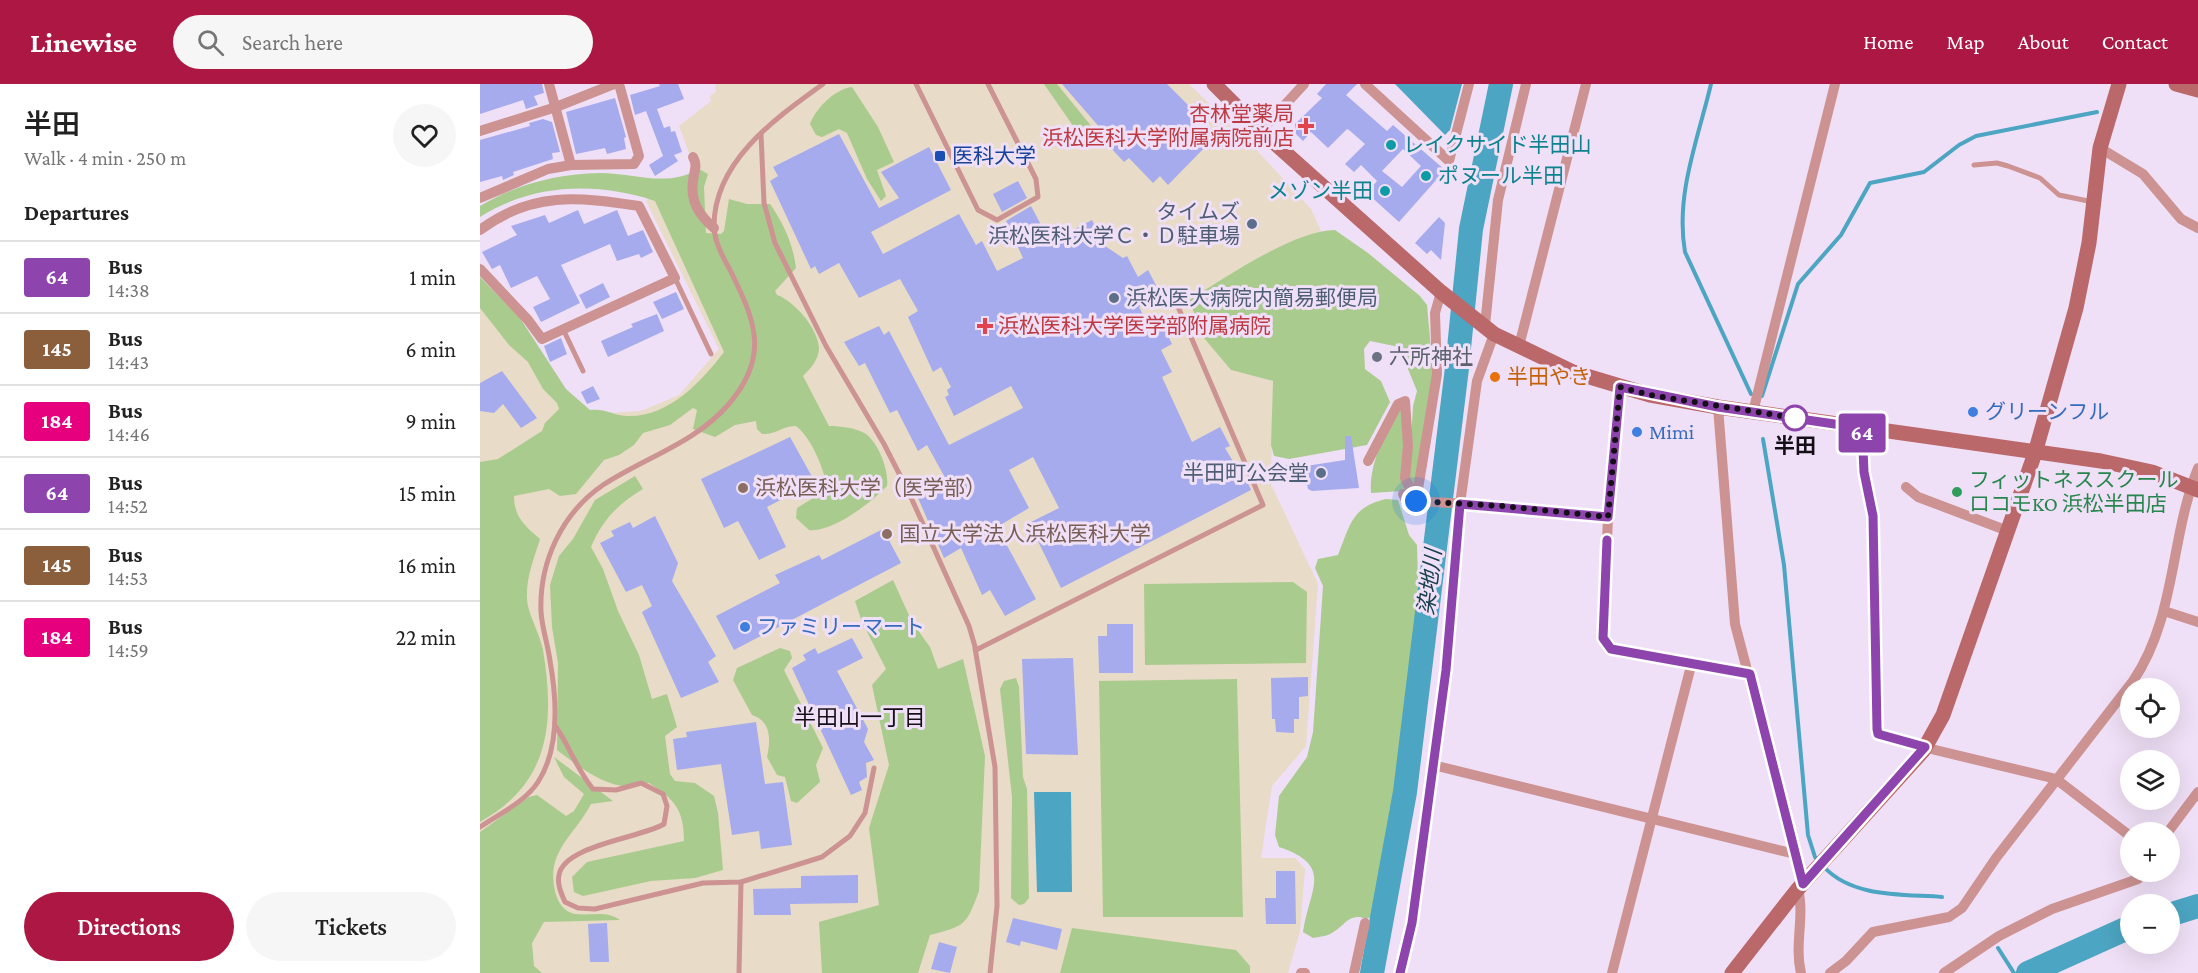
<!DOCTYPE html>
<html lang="en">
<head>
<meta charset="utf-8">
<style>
	body { margin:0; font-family:"Crimson Pro","Noto Sans JP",serif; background:#f6f6f6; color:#222; height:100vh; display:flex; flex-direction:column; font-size:22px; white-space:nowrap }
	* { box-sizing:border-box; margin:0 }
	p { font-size:20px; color:#767676 }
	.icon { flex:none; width:33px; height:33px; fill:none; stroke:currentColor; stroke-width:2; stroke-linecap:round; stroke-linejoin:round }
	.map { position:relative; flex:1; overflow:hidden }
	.details { display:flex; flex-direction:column; background:#fff; width:480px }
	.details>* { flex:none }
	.badge { padding:0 12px; border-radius:4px; font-size:21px; line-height:39px }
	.controls { position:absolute; left:1640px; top:594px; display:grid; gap:12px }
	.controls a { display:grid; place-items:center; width:60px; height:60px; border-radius:50%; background:#fff; box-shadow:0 6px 24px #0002; font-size:30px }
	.you { position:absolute; width:30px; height:30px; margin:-15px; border:4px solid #fff; border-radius:50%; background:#1a73e8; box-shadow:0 0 0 9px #1a73e833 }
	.map>.badge { position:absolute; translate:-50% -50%; box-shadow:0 0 0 3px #fff }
	h2 { padding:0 24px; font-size:22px; line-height:54px }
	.round { display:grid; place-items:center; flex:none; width:63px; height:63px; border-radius:32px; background:#f6f6f6 }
	.summary { display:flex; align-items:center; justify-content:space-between; height:102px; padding:0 24px }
	h1 { font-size:28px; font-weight:600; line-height:45px }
	.button { display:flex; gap:12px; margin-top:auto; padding:12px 24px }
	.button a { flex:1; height:69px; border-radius:36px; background:#ac1843; color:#fff; font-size:24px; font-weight:600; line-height:69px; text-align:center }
	.button a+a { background:#f6f6f6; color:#222 }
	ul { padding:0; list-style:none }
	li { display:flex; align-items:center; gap:18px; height:72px; padding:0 24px; border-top:2px solid #e0e0e0 }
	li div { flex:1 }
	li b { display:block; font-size:22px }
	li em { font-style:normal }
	li .badge { min-width:66px; font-weight:700; text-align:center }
	header { display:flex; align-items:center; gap:36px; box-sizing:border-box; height:84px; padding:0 30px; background:#ac1843; color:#fff }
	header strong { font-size:28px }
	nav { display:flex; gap:33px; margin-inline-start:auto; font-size:21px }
	.search { width:420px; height:54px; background:#f6f6f6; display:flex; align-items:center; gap:15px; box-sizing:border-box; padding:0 21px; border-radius:33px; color:#767676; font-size:22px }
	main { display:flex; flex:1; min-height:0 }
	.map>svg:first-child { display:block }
</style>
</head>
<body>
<header>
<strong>Linewise</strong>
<div class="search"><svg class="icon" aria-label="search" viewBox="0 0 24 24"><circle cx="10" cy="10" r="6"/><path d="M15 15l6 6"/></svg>Search here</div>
<nav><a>Home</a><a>Map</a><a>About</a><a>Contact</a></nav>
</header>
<main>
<section class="details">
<div class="summary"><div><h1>半田</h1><p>Walk · 4 min · 250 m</p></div><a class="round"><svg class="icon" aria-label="heart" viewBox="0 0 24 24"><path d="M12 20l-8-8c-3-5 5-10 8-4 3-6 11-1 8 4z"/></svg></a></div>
<h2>Departures</h2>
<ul>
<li><span class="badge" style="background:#8e44ad;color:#fff">64</span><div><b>Bus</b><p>14:38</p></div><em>1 min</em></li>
<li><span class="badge" style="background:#8b5e3c;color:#fff">145</span><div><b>Bus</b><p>14:43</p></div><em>6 min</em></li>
<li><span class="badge" style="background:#e6007e;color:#fff">184</span><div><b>Bus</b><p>14:46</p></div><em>9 min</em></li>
<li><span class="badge" style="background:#8e44ad;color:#fff">64</span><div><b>Bus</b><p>14:52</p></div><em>15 min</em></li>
<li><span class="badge" style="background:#8b5e3c;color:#fff">145</span><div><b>Bus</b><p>14:53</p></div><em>16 min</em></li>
<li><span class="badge" style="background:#e6007e;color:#fff">184</span><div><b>Bus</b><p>14:59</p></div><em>22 min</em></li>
</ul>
<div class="button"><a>Directions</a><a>Tickets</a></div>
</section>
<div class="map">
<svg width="1718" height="889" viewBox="0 0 1718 889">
	<rect width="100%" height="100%" fill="#f0e0f7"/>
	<polygon fill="#e8dbc7" points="235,0 709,0 771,60 831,125 841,147 785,170 709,216 751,286 793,297 791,400 838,500 826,662 792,702 781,774 815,774 825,785 820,847 808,889 0,889 0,205 72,296 108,330 161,327 199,311 239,265 166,117 175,106 207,100 212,77 199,42 231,17 230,12 236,8"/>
	<g fill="#aacb8e">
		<polygon points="564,0 577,0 612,43 614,49 612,53 609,55 598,49"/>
		<path d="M 372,3 L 398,43 L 414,78 L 397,86 L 406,112 L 401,117 L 387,95 L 367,49 L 359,45 L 342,53 L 336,51 L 330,40 C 336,24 355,5 372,3 Z"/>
		<path d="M 219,85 L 228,90 L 224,103 L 226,149 L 241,150 L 244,147 L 249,115 L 267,120 L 290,120 C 304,140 313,160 316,184 L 295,207 L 297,211 C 314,217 338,244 339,264 C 339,276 330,285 323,292 L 349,342 C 360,342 377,344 386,350 C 399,360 409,387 407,402 C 392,418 352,449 329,446 L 316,434 L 317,424 L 343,408 L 347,401 C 342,381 332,355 316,342 C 302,342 296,351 282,350 L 277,345 L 276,337 L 255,341 L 235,353 L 213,345 L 217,326 L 213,324 L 190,341 L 163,349 L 154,361 L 139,371 L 124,376 L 96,410 L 80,412 L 69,405 L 34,412 C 34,433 45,442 60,455 C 54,475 46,493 47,514 C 47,528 60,550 63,566 C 75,639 70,699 0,738 L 0,378 L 18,375 L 62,347 L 65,339 L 79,325 L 77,319 L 63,305 L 48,278 L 29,261 L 0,224 L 0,193 L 40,234 L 86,305 L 110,326 C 124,324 133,331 146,332 C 188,334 221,298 244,268 L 175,117 C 117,98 54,99 0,133 L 0,122 C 37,100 77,90 120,89 C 154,89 187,104 219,85 Z"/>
		<path d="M 855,146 L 888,169 L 940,212 L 947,221 L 953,288 L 935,407 L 929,392 L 933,322 L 937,307 L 919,263 L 890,257 L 884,265 L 885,285 L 901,297 L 910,318 L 887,361 L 809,375 L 794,372 L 791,361 L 793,297 L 751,286 L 724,254 L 709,216 C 747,193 812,147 855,146 Z"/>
		<path d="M 921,321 L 926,404 L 922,407 L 891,409 C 889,377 906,349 921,321 Z"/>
		<path d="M 155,392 L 163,405 C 138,420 123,435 111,463 L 123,485 L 138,527 L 159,571 L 172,615 L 187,610 L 197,643 L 185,652 L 190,690 L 195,697 L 215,699 L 234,712 L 238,729 L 243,786 L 215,794 L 171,797 L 103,812 L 94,808 L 92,793 L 107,778 L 204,757 C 204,725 194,715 169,699 C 134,712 104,686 77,666 L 78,579 L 72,543 L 70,501 L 79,472 L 93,455 L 115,416 Z"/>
		<path d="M 906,415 L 918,416 L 929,451 L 937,461 L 939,531 L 919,707 L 910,741 L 896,831 L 886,835 C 869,828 865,842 852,849 C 847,852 839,853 833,854 L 823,848 C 829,805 855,782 799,763 L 795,751 L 799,712 L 827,673 L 833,648 L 843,502 L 835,484 L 838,475 L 858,471 C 870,442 871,423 906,415 Z"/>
		<path d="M 413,496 L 432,538 L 450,563 L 458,585 L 483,575 L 505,672 L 499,807 C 486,842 485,842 450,851 L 438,889 L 342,889 L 339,838 L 399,821 L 389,744 L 409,681 L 392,601 L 406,585 L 382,538 L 375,517 Z"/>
		<polygon points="813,498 827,508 826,579 665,581 664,500"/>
		<path d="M 300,564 L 310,567 L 312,574 L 304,586 L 343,664 L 336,681 L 340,698 L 317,719 L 311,717 L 305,693 L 297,691 L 287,673 C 291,655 291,637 272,631 L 253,596 L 257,584 Z"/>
		<polygon points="536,594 539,603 543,693 547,705 549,814 544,820 539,821 531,814 532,713 520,605 524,597"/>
		<polygon points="757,595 763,833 623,833 619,597"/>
		<path d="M 74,673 L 133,717 L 111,720 C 93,754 64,768 76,811 C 79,820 85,828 95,830 C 112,832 126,826 140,836 L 64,838 L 52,859 L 54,882 L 62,889 L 0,889 L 0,748 L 49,713 L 57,711 L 86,732 L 94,727 L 104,710 L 84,693 Z"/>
		<polygon points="592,844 756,866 770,882 770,889 580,889"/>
	</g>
	<g fill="#4ca5c2">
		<polygon points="915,0 982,0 970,46 965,51"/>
		<polygon points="554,708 591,708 592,808 557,808"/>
	</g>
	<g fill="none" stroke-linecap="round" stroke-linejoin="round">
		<g stroke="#4ca5c2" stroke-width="4">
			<path d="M 1231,0 C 1218,55 1195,111 1205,168 L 1271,310"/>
			<polyline points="1282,312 1318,200 1361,151 1390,99 1444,88 1479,61 1496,52 1617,28"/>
			<polyline points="1283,355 1304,481 1328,751 1335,773 1339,778"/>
			<path d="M 1344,783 C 1373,814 1423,810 1462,813"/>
			<polyline points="1518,864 1534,889"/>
		</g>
		<g stroke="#4ca5c2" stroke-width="24">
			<polyline points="1689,831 1718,822"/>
			<polyline points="892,889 925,708 977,284 991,145 1021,0"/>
			<polyline points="1548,889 1650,843"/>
		</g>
	</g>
	<g fill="#a6abed" fill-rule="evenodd">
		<polygon points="0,0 62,0 64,9 54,12 58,21 46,25 43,16 0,30"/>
		<polygon points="179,0 198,0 204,15 177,25 184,44 190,42 191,48 195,47 202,68 194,71 198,77 175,92 169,81 183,72 166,27 155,31 150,11 180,2"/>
		<polygon points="582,0 687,0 733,46 725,54 729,59 688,101 680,92 673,99 649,74 644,78 630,63 634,60"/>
		<path d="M 846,0 L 877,0 L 866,11 L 907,47 L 913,41 L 965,86 L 919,138 L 887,109 L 897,97 L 881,81 L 874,88 L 865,80 L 885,60 L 869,46 L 867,45 L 848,64 L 831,48 L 823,57 L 816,50 L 815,40 L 842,14 L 837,10 ZM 923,65 L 941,82 L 922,103 L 902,87 Z"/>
		<polygon points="135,14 146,53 144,54 146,65 127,70 125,64 96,70 86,28"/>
		<polygon points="63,35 72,38 80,68 72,69 73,75 33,88 34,91 23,96 22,92 0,98 0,56 50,42 49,39"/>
		<polygon points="359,50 399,124 419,114 401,88 449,63 471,106 391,148 403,170 479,130 496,161 502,157 517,187 543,174 526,137 551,122 570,158 612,136 625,162 643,174 647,172 658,193 668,186 679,207 674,209 672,216 659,223 671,246 682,240 692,260 681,266 692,288 682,293 712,358 740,343 750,362 745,364 760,389 762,386 771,406 581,504 549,439 579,424 553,373 529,386 549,424 517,443 556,515 525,532 510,506 502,511 481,464 464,474 438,414 468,399 447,361 438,367 417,326 410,329 385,279 379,282 364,258 399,242 404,251 409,247 469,361 543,324 531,302 474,332 465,313 469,311 467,306 471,303 461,283 453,288 428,233 438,227 420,195 379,214 359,179 339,190 335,182 331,185 290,97 298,92 293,83"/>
		<polygon points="538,97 547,114 522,128 513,110"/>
		<polygon points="98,126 104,140 137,126 148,152 163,146 173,168 161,174 159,170 137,177 130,160 81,181 100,219 61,238 53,223 70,215 57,192 31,204 20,181 12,185 2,168 37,151 31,142 65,131 69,139"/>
		<polygon points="959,133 965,139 961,176 951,166 947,170 935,159"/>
		<polygon points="123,199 130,213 106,225 99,211"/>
		<polygon points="196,208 204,225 182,235 173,218"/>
		<polygon points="177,230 184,247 128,273 121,257 153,243 151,240"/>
		<polygon points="81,254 87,270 70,278 64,262"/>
		<polygon points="22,287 57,334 41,344 23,320 14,329 0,327 0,299"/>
		<polygon points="113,302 120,315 107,320 101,308"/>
		<polygon points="865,352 871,352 879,404 832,407 828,405 825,392 807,394 805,381 825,379 826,382 865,376"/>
		<polygon points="310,353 335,398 287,423 306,463 279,476 258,437 244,444 221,395"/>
		<polygon points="175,432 198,479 192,497 236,572 228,578 239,598 201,614 162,528 172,522 162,501 146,508 120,459 134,452 131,447 150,438 153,444"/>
		<polygon points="403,445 421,479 254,566 236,532 300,499 295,491 339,471 342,476"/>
		<polygon points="627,540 653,540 653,589 619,589 618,552 627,552"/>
		<polygon points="372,554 383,574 357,587 388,645 384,658 394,676 386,679 387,693 379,698 382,706 371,711 312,584 326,576 323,571 335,564 338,570"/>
		<polygon points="593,574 598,671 546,670 542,575"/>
		<polygon points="828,593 828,612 819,613 819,635 814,635 814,649 796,648 795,635 792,635 791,594"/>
		<polygon points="276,638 285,700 303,698 312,761 281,765 279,747 252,751 241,680 197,686 193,655 207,653 206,648"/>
		<polygon points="796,787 815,787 816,840 786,840 785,814 796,814"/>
		<polygon points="378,791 378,819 310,820 311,831 274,831 273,805 321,804 321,792"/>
		<polygon points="533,834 582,845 577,866 541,857 540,862 526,858"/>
		<polygon points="127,839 129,878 110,878 108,840"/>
		<polygon points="459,858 477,863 470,889 451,885"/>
	</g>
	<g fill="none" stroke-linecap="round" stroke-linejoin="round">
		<g stroke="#cc9392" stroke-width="5">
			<polyline points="436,0 498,126 517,136 558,113 556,95 508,0"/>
			<polyline points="281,50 284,119 295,159 346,262 404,360 429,409 489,542 496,566"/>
			<polyline points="1494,81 1517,79 1528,82 1560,94 1579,111 1613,118"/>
			<polyline points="195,194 231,270"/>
			<polyline points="83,245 103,287"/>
			<polyline points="495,564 515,683 517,822 510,889"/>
			<polyline points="496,566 783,421 696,218"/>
			<path d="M 76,643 C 90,663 97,686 113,705 L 136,706 L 161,699 L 183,710 L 187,722 L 184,740 C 161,754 84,761 79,791 C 77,800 81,809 85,818 L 98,824 L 115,825 L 223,799 L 261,798 L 342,773 L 370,752 L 385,729 L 394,684"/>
			<path d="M 0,743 C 19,730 45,718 58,698 C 80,664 77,616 70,577 C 68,561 62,544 61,528 C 59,478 82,429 123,401 C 164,374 215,359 248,321 C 291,272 275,236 249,184 C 242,172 234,156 234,142 C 234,77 296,34 343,0"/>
			<polyline points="259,889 261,798"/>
		</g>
		<g stroke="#cc9392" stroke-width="10">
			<polyline points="69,0 91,81"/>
			<polyline points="885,0 969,77 989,0"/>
			<polyline points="0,47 76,23 134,0"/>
			<polyline points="781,47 824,0"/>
			<polyline points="1620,64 1663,90 1701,135 1718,144"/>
			<path d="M 213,73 C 218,82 214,87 213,97 C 210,117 219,131 234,144"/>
			<polyline points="0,114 68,85 91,81 154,80 159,72 139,0"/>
			<path d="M 0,146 C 52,107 99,113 159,122 L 195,194 L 62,255 L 48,236 L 0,185"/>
			<polyline points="1005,241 1018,116 1046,0"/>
			<polyline points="1039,262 1106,0"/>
			<polyline points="1140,303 1128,433 1123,554 1131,565 1142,569 1212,578 1270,590"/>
			<polyline points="1238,323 1255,540 1323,800"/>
			<polyline points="1273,328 1355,0"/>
			<polyline points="1382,344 1384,389 1393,431 1398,650 1418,657 1576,695 1650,752"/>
			<polyline points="888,377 918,320 925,317 928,362 925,394 936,417"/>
			<polyline points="1426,403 1438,413 1528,447"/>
			<polyline points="923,410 931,426 936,417 957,290 955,229 961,208"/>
			<polyline points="936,417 1022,422 1128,433"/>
			<polyline points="1684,527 1718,538"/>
			<polyline points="953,681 1315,770"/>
			<polyline points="1688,748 1718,708"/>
			<path d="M 1318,805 C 1325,832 1314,861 1321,889"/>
			<polyline points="821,889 825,889"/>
			<polyline points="874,889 885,839"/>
			<polyline points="920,889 932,839 966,586 980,420 997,297 1014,250"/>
			<polyline points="1132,889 1212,578"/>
			<path d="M 1350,889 L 1366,877 L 1393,848 L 1469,833 L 1482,824 L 1516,774 L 1653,597 C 1696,534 1690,454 1718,384"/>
			<polyline points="1464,889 1519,852 1572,825 1658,795 1662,788"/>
		</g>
		<g stroke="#ba6869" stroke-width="15">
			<polyline points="734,0 781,47 961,208 1014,250 1093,288 1170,311 1238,323 1621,377 1672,388 1718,406"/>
			<polyline points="1696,0 1718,6"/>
			<polyline points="1252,889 1317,806 1443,667 1463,631 1555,369 1596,224 1609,159 1620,64 1639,0"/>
		</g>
	</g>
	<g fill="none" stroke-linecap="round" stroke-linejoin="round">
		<defs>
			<polyline id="line" points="920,889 932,839 966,586 980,420 1128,433 1140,303 1238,323 1382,344 1384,388 1393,432 1397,645 1398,650 1445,663 1323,800 1270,590 1131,565 1123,554 1127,456"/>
		</defs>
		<use href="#line" stroke="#fff" stroke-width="14"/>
		<use href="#line" stroke="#8e44ad" stroke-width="9"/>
		<polyline stroke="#140f17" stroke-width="6" stroke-dasharray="0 10.8" points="936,417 1022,422 1128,433 1140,303 1170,311 1315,334"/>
	</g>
	<g fill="#e0444e" stroke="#f0e0f7" stroke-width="2">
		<path d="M823 33h6v6h6v6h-6v6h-6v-6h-6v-6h6z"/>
		<path d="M502 233h6v6h6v6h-6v6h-6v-6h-6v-6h6z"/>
	</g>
	<g fill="#0f9aa8" stroke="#f0e0f7" stroke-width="2">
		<circle cx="911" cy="61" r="6"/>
		<circle cx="946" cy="92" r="6"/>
		<circle cx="905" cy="107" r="6"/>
	</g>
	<rect fill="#1a4fb4" stroke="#f0e0f7" stroke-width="2" x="454" y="66" width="12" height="12" rx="3"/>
	<g fill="#5c6f8a" stroke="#f0e0f7" stroke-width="2">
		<circle cx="772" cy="140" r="6"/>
		<circle cx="634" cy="214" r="6"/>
		<circle cx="841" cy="389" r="6"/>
	</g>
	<circle fill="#6b7280" stroke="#f0e0f7" stroke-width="2" cx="897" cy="273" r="6"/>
	<circle fill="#e8710a" stroke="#f0e0f7" stroke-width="2" cx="1015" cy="293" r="6"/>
	<g fill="#3f7fe0" stroke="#f0e0f7" stroke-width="2">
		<circle cx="1493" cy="328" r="6"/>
		<circle cx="1157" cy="348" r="6"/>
		<circle cx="265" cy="543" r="6"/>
	</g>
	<circle fill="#fff" stroke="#8e44ad" stroke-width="3" cx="1315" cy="334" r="12"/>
	<g fill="#8d6e63" stroke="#f0e0f7" stroke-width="2">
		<circle cx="263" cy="404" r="6"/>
		<circle cx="407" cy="450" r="6"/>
	</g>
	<circle fill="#2e9e5b" stroke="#f0e0f7" stroke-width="2" cx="1477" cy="408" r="6"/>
	<g text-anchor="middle" stroke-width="6" stroke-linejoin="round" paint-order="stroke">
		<g font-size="21" fill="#be3a42" stroke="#f0e0f7" text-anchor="end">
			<text x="814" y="37">杏林堂薬局<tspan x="814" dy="24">浜松医科大学附属病院前店</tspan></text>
			<text x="518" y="249" text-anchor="start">浜松医科大学医学部附属病院</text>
		</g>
		<g font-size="21" fill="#0d838f" stroke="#f0e0f7" text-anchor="start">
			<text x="923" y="68">レイクサイド半田山</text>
			<text x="958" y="99">ポヌール半田</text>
			<text x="893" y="114" text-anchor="end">メゾン半田</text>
		</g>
		<g font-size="21" fill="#164399" stroke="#f0e0f7" text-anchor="start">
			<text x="472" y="79">医科大学</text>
		</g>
		<g font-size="21" fill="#4e5e75" stroke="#f0e0f7" text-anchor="end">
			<text x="760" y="135">タイムズ<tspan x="760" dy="24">浜松医科大学Ｃ・Ｄ駐車場</tspan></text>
			<text x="646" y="221" text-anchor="start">浜松医大病院内簡易郵便局</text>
			<text x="829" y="396">半田町公会堂</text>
		</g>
		<g font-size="21" fill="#5b616d" stroke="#f0e0f7" text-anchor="start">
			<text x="909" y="280">六所神社</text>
		</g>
		<g font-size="21" fill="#c56008" stroke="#f0e0f7" text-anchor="start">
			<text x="1027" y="300">半田やき</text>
		</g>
		<g font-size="21" fill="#366cbe" stroke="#f0e0f7" text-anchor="start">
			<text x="1505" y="335">グリーンフル</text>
			<text x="1169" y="355">Mimi</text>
			<text x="277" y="550">ファミリーマート</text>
		</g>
		<g font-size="21" font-weight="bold" fill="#140f17" stroke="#f0e0f7">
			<text x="1315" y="369">半田</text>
		</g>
		<g font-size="21" fill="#27864d" stroke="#f0e0f7" text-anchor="start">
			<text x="1489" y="403">フィットネススクール<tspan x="1489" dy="24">ロコモKO 浜松半田店</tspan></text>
		</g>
		<g font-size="21" fill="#785e54" stroke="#f0e0f7" text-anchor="start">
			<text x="275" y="411">浜松医科大学（医学部）</text>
			<text x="419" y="457">国立大学法人浜松医科大学</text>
		</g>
		<g font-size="22" font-style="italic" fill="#18404d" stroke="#f0e0f7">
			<text transform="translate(949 498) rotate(-83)" y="8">染地川</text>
		</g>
		<g font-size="22" fill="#140f17" stroke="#f0e0f7">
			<text x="380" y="641">半田山一丁目</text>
		</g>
	</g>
</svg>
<div class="controls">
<a><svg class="icon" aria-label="locate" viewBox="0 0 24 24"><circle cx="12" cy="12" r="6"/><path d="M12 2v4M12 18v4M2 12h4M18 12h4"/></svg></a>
<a><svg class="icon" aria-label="layers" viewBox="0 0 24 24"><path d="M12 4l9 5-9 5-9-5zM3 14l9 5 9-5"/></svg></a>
<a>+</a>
<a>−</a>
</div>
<div class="you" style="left:936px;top:417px"></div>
<b class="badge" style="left:1382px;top:349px;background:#8e44ad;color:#fff">64</b>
</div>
</main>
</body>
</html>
